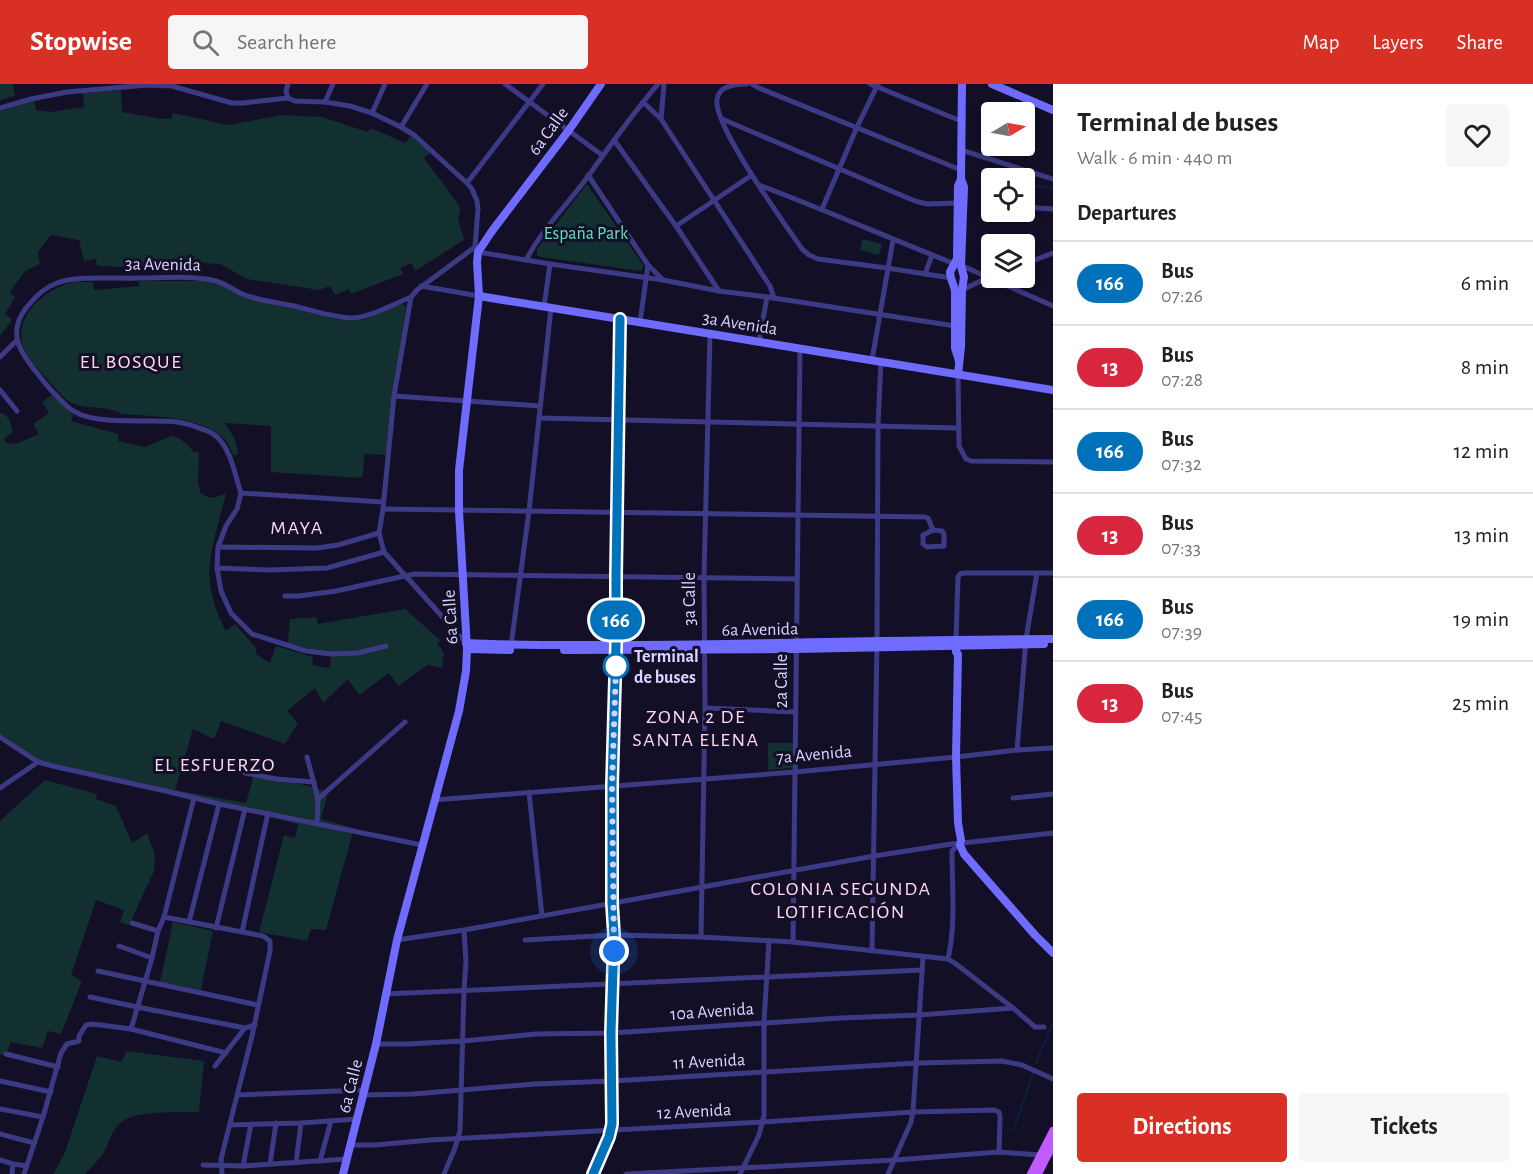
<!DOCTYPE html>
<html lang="en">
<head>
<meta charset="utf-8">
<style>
	body { margin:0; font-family:"Alegreya Sans",sans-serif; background:#f6f6f6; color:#202124; height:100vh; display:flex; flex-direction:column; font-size:22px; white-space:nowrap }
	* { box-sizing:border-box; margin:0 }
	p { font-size:20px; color:#757577 }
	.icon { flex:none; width:33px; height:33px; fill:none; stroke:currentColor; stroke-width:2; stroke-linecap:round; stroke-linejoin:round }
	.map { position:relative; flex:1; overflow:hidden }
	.panel { display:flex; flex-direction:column; background:#fff; width:480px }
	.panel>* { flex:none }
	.badge { padding:0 12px; border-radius:20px; font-size:21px; line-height:39px }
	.needle { width:39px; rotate:80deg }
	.tools { position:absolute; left:981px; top:18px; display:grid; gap:12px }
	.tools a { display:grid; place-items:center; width:54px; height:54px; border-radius:6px; background:#fff; box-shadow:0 3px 9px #0003; font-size:30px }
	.you { position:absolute; width:30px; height:30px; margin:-15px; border:4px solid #fff; border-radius:50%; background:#1a73e8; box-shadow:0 0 0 9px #1a73e833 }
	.map>.badge { position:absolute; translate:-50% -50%; box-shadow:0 0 0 3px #fff }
	h2 { padding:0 24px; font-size:22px; line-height:54px }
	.round { display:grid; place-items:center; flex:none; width:63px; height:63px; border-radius:6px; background:#f6f6f6 }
	.head { display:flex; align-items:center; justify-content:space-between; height:102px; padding:0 24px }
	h1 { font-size:28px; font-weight:700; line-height:45px }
	.cta { display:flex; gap:12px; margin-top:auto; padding:12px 24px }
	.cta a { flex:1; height:69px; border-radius:6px; background:#d93025; color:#fff; font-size:24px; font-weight:700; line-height:69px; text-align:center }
	.cta a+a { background:#f6f6f6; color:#202124 }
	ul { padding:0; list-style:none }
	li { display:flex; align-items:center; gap:18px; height:84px; padding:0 24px; border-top:2px solid #e0e0e0 }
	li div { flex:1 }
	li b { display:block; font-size:22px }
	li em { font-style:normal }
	li .badge { min-width:66px; font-weight:700; text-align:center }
	header { display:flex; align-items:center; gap:36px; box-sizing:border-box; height:84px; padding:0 30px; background:#d93025; color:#fff }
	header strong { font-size:28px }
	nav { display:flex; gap:33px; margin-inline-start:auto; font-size:21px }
	.search { width:420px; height:54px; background:#f6f6f6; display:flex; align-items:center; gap:15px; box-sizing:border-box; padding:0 21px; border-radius:6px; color:#757577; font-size:22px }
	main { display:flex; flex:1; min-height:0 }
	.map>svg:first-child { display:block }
</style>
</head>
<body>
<header>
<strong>Stopwise</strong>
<div class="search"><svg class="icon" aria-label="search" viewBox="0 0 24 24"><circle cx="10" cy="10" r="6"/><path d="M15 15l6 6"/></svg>Search here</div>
<nav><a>Map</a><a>Layers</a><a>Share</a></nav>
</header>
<main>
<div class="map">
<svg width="1053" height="1090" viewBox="0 0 1053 1090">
	<rect width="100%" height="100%" fill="#130f26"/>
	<g fill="#12302f">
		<polygon points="0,0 13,0 15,12 0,16"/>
		<polygon points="121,6 122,28 162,35 172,34 173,29 229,41 282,31 322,33 368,48 371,44 405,59 411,52 431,68 424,74 458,120 460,126 458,134 464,156 415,187 412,179 400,184 403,190 351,210 349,205 335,211 330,202 319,206 247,195 220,180 185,178 184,185 97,182 96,175 84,177 79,156 51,151 38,168 40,180 25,187 10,208 15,213 5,230 12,236 0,252 0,27 34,16 36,26 50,28 84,23 83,9"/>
		<polygon points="587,100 643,181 643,184 641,187 540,173 537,171 537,165"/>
		<polygon points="862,155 882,160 879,171 860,166"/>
		<path d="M 139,197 L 203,197 L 217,200 L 262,217 L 336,235 L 350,237 L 362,236 L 370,233 L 400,218 L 406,223 L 386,371 L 365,370 L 362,394 L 271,388 L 271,342 L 225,339 C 232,350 237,356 238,370 L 234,372 C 231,367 229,360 225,356 C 202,331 153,333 122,330 C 106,320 84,327 68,317 C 61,312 55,303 49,297 C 39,286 26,274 22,259 C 16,230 45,206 70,199 C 78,197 86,198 93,198 L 94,206 L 139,202 Z"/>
		<path d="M 53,310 L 73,331 L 71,337 L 118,350 L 118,357 L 145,363 L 171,352 C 179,353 189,360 193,368 L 199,368 L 198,398 L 200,408 C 211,417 214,413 226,410 C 221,431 212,458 210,479 C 207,501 215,527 226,547 L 235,540 L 256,564 L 256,570 L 270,579 L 276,562 L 313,573 L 312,581 L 329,584 L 332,571 L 288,559 L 290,535 L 316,533 L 318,540 L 405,525 L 441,557 L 437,558 L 444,570 L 442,584 L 428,581 L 398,602 L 389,589 L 359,611 L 348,595 L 323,619 L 315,604 L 287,627 L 298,639 L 285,660 L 221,637 L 214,655 L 193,645 L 175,706 L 246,719 L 255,687 L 328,708 L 321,735 L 354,744 L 326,846 L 311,845 L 307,857 L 259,848 L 284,751 L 295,754 L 298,740 L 46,680 L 0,655 L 0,329 L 4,330 L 9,335 L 13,348 L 4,355 L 7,359 L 16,360 L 39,350 L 33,340 L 49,329 L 42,318 Z"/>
		<polygon points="768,659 793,659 792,684 768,686"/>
		<polygon points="45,696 97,710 96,715 116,722 132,759 147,749 155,771 154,787 129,841 120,838 124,826 96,816 71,891 82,897 61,950 48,947 42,964 11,958 6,971 0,970 0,737"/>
		<polygon points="173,838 213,847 201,906 160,898"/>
		<path d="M 127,967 L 204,977 L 199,1028 C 177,1029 137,1025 120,1039 C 111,1047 109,1059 104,1068 C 99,1076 91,1083 85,1090 L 53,1090 L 64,1071 L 97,972 L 121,978 Z"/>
	</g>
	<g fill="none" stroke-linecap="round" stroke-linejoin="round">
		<g stroke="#0c2248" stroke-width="1.5">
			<polyline points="990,97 992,97"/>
			<polyline points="1024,101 1053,104"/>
			<polyline points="1036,979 1053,938"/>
			<polyline points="1013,1047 1033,989"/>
		</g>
		<g stroke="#3d3a85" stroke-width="5">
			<polyline points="288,0 286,7 288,14"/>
			<polyline points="505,0 602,71"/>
			<path d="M 747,0 C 736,0 718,2 717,16 C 713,41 785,140 802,165 L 809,171 L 818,175 L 887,184 L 951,194"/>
			<polyline points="752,0 759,4 961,86"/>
			<polyline points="870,0 961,37"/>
			<polyline points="288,14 295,17 325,18 350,22 372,29 401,43 414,51 467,99 472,105 477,117 478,125 475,163 417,206 411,213 394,312 383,425 379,449 384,468 466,559"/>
			<polyline points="325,18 333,0"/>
			<polyline points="643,18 661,35 770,202 774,214"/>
			<polyline points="0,24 31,15 67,8 147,1 172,2 232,19 243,19 288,14"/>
			<polyline points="372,29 385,0"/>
			<polyline points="661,35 664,0"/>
			<polyline points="722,35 915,117 927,120 958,119"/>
			<polyline points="401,43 427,0"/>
			<polyline points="614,56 676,142 719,207"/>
			<polyline points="961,66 1053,95"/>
			<polyline points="588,91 648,181 663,196"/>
			<polyline points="467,99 543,0"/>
			<path d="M 759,101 C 825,126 889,154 955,180 L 958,180 L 1053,222"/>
			<polyline points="990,120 992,120"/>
			<polyline points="1024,123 1053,125"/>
			<polyline points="822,125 857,43 878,0"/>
			<polyline points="676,142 752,91"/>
			<polyline points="478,168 550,180 663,196 719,207 767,213 955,242"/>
			<path d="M 526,176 C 542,145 568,120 589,91 C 611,60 633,29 658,0"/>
			<polyline points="1024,180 1053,169"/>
			<polyline points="925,190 932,171"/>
			<polyline points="421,202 479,212"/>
			<polyline points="962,206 987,194"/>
			<polyline points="544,223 550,180"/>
			<polyline points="640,238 648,181"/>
			<polyline points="759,258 767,213"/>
			<polyline points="0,273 17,256"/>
			<polyline points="872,276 893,156"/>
			<polyline points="958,290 959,362 966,375 971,377 1053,378"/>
			<polyline points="0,306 17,327"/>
			<polyline points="394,312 540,322"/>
			<polyline points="539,334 958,344"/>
			<path d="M 241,409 C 235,392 232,369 219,355 C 214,349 206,346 199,344 C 192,341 185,339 177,338 C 148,334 89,344 67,322 C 56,312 46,301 37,289 C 20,268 7,249 26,224 C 34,214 45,203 57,199 C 76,191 118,195 139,194 C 161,194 195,191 216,197 C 226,200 235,207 245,211 C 258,216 274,218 289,221 C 309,225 330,233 351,234 C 366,235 396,219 411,213"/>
			<polyline points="241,409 237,425 226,442 218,463 217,484 221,507 231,529 252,550 306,567 331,570 358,569 386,562"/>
			<polyline points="241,409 383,418"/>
			<polyline points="383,425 925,433 928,434 933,446"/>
			<polygon points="933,446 942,447 944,450 944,462 927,463 923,460 923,451"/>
			<polyline points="218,463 317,464 338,461 379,449"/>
			<polyline points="217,484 270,486 327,484 384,468"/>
			<polyline points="285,512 299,512 336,507 414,490 797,495"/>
			<polyline points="956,556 958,493 960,490 964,489 1053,489"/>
			<polyline points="511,562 529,427 551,224"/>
			<polyline points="705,624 795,628"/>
			<polyline points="0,653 38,678 57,683 170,708 219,720 422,761"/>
			<polyline points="1017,666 1026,555 1037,489"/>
			<polyline points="307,673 318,715 317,740"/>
			<polyline points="245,689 277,695 314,698"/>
			<polyline points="0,704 38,678"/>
			<polyline points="529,708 542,832"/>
			<polyline points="1013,714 1053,710"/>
			<polyline points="318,715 405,638"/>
			<polyline points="434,716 795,688 956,673 1017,666 1053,664"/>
			<polyline points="963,759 1053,749"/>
			<polyline points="164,833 263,852 270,857 270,867 252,952 221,1075 222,1090"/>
			<polyline points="189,838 219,720"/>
			<polyline points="132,839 158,847"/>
			<polyline points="216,844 245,725"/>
			<polyline points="242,848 268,729"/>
			<polyline points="701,853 705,624 704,493 710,250"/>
			<polyline points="397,856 464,846 874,772 958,759"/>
			<polyline points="525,856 614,851 701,853 793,858 948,875 956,880 1013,924"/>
			<polyline points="793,858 800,264"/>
			<polyline points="119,862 152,874"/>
			<polyline points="872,867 877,556 878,341 881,277"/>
			<path d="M 948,875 C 956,840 952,803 952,767 L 958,761"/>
			<polyline points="98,887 258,921"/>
			<polyline points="385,910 922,886"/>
			<polyline points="90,913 137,923 245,944"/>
			<polyline points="131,945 152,874 158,847 164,833 194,714"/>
			<polyline points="376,960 407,960 463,957 536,950 611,949 841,934 919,931 1013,924 1035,943 1044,943"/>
			<polyline points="6,970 58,983"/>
			<polyline points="215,982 245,944 255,941"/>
			<polyline points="0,997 51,1008"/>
			<polyline points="238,1011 364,1006"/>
			<polyline points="363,1011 413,1010 535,1000 612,997 917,979 1002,977 1022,981 1053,995"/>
			<polyline points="0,1025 43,1033"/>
			<polyline points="230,1041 301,1039 357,1035"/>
			<polyline points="0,1050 34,1059"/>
			<polyline points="351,1061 375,1061 430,1056 763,1038 913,1028 994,1026 999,1028 1000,1033 999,1068"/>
			<polyline points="0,1076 13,1080 27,1082"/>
			<polyline points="320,1077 331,1037"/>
			<polyline points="296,1079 301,1039"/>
			<polyline points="270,1080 276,1039"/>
			<polyline points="203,1081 243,1082 347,1075"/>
			<polyline points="243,1082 251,1040"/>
			<polyline points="12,1090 13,1080"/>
			<polyline points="24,1090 43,1033 61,969 67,960 79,957 79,952 86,941 93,940 131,945 226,969"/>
			<polyline points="444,1090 455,1064 460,1047 464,906 466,877 464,846"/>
			<polyline points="593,1090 609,1053 612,1040 611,949 614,851 612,701 616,561 616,493 619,235"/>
			<polyline points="626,1090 895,1076 999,1068 1040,1071 1053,1070"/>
			<polyline points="740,1090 759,1051 764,1031 764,938 769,857"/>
			<polyline points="888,1090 911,1038 913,1028 923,873"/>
		</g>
		<g stroke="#6f6bff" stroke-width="8">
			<polyline points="992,0 1053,26"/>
			<polyline points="479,212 1053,306"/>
			<polyline points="959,277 955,264 955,206 951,194 950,188 957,175 958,102 961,95 962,0"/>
			<polyline points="958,290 961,263 962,206 964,193 961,182 964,103 961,95"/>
			<polyline points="956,557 956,568 958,570 956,673 958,739 961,756"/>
			<path d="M 466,559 C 526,562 585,561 644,561 C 780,560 917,555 1053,555"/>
			<polyline points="467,565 510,566"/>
			<polyline points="564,566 796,565 1044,560"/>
			<polyline points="960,761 964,770 1035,851 1053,869"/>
			<polyline points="343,1090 376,960 397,856 459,627 466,587 467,565 459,427 459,386 479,212 477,178 478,168 492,147 569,46 601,0"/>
		</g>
		<g stroke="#c25bff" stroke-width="8">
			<polyline points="1031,1090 1053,1047"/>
			<polyline points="1038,1090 1053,1060"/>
		</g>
	</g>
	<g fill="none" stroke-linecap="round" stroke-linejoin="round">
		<defs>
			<polyline id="line" points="593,1090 609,1053 612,1040 611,949 614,851 612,819 612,701 616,561 616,493 620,235"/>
		</defs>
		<use href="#line" stroke="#fff" stroke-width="14"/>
		<use href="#line" stroke="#0072bc" stroke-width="9"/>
		<polyline stroke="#d9d4ff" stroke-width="6" stroke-dasharray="0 10.8" points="614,867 612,701 616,582"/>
	</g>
	<circle fill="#fff" stroke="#0072bc" stroke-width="3" cx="616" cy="582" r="12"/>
	<g text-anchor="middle" stroke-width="6" stroke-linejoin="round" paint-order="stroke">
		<g font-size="18" fill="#d9d4ff" stroke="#130f26">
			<text transform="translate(548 47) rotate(-54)" y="6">6a Calle</text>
			<text transform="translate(163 180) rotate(1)" y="6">3a Avenida</text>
			<text transform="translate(740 239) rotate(9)" y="6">3a Avenida</text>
			<text transform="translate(689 515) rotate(-90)" y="6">3a Calle</text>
			<text transform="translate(450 533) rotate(-93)" y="6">6a Calle</text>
			<text transform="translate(760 545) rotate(-1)" y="6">6a Avenida</text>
			<text transform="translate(781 597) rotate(-90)" y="6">2a Calle</text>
			<text transform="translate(814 670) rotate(-5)" y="6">7a Avenida</text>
			<text transform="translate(712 927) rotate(-4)" y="6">10a Avenida</text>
			<text transform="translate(709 977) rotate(-3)" y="6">11 Avenida</text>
			<text transform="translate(350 1002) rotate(-76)" y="6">6a Calle</text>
			<text transform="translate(694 1027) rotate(-3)" y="6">12 Avenida</text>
		</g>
		<g font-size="18" fill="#5fe0c0" stroke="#130f26">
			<text x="586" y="155">España Park</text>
		</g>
		<g font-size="18" font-weight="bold" fill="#d9d4ff" stroke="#130f26" text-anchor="start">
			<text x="634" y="578">Terminal<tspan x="634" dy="21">de buses</tspan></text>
		</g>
		<g font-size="20" letter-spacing="1.5" fill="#ffd6f0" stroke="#130f26">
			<text x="131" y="284">EL BOSQUE</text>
			<text x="297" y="450">MAYA</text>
			<text x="696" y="639">ZONA 2 DE<tspan x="696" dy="23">SANTA ELENA</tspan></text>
			<text x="215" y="687">EL ESFUERZO</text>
			<text x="841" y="811">COLONIA SEGUNDA<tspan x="841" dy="23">LOTIFICACIÓN</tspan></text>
		</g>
	</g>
</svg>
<div class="tools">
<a><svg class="needle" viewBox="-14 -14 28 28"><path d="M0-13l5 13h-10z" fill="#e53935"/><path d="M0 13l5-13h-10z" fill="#757577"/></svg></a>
<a><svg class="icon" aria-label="locate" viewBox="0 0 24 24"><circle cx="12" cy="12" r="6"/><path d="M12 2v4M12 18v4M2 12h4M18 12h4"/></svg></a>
<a><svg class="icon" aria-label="layers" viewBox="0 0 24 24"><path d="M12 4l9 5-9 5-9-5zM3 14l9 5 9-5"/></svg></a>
</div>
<div class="you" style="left:614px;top:867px"></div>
<b class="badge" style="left:616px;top:536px;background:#0072bc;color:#fff">166</b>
</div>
<section class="panel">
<div class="head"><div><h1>Terminal de buses</h1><p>Walk · 6 min · 440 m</p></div><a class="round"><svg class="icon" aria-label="heart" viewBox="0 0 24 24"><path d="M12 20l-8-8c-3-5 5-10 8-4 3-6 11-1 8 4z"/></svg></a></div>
<h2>Departures</h2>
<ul>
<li><span class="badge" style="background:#0072bc;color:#fff">166</span><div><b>Bus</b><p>07:26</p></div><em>6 min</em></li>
<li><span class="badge" style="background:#d7263d;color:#fff">13</span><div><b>Bus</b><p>07:28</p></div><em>8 min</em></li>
<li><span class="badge" style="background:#0072bc;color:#fff">166</span><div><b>Bus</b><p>07:32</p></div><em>12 min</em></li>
<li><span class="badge" style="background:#d7263d;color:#fff">13</span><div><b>Bus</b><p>07:33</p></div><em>13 min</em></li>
<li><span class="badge" style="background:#0072bc;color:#fff">166</span><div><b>Bus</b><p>07:39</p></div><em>19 min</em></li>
<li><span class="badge" style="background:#d7263d;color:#fff">13</span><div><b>Bus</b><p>07:45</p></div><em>25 min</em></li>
</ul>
<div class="cta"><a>Directions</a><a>Tickets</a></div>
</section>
</main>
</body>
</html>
